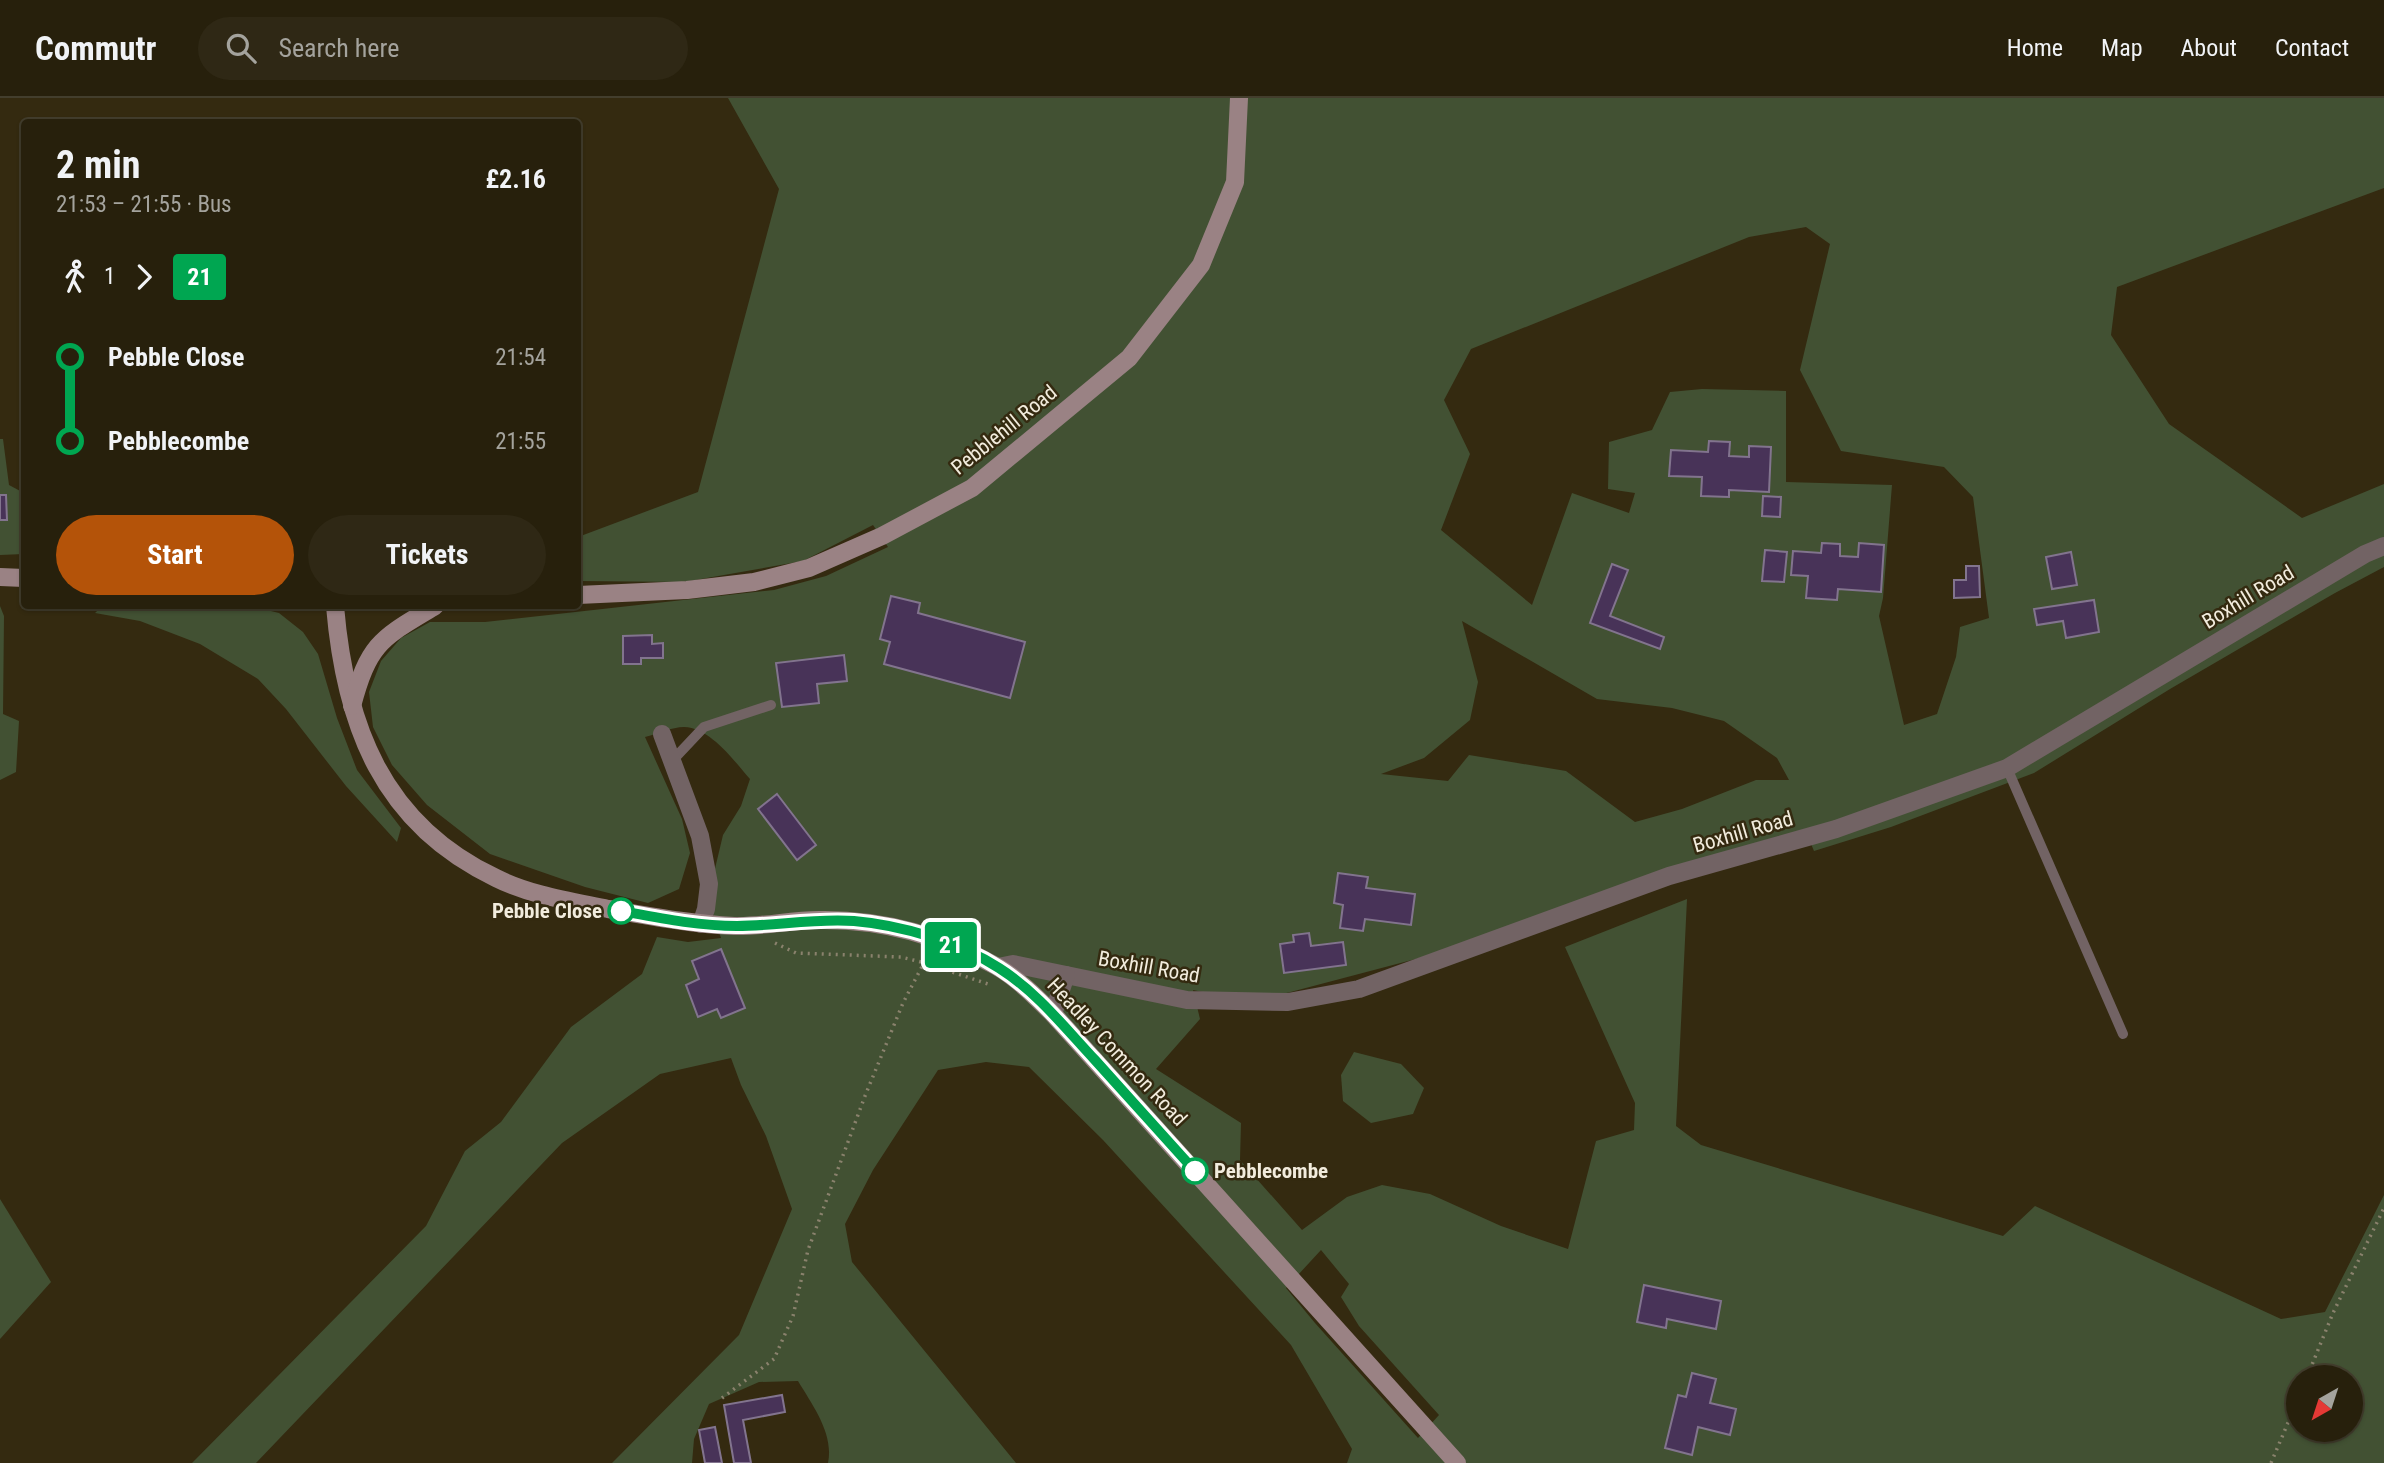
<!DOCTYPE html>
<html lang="en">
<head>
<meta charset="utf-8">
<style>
	body { margin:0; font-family:"Roboto Condensed",sans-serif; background:#2f2815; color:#f1f3f6; height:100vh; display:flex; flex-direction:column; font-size:26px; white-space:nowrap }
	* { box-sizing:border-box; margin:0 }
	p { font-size:23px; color:#a4a39d }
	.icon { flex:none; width:38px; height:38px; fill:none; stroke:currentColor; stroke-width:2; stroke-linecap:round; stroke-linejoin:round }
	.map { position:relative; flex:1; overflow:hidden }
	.panel { position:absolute; left:21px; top:21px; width:560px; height:490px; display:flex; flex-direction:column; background:#27200c; border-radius:7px; box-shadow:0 2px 5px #0004,0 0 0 2px #433e2d }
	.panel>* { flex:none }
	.badge { padding:0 14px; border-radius:5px; font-size:24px; line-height:46px }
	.needle { width:46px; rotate:219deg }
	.buttons { position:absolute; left:2286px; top:1267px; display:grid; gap:14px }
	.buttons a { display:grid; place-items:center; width:77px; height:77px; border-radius:50%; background:#27200c; box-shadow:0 2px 5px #0004,0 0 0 2px #433e2d; font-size:35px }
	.map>.badge { position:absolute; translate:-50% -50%; box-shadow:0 0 0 4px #fff }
	.legs { display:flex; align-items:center; gap:10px; height:77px; padding:0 35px; font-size:23px }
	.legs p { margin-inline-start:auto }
	.overview { display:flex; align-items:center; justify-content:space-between; height:119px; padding:0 35px }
	h1 { font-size:38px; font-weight:700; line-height:52px }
	.button { display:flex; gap:14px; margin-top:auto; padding:14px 35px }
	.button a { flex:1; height:80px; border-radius:42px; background:#b45309; color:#fff; font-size:28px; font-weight:700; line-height:80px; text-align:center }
	.button a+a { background:#2f2815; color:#f1f3f6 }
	ul { padding:0 35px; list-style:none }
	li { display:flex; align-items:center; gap:24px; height:84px; font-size:26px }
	li i { display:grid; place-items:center; width:10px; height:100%; margin:0 9px; background:currentColor }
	li i::after { content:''; width:18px; height:18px; margin:-9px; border:5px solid; border-radius:50%; background:#27200c }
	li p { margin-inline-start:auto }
	li:first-child i { background:linear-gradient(#0000 50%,currentColor 0) }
	li:last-child i { background:linear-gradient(currentColor 50%,#0000 0) }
	header { display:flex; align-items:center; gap:42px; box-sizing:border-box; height:98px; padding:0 35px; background:#27200c; border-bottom:2px solid #433e2d }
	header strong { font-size:33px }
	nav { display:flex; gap:38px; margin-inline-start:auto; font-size:24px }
	.search { width:490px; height:63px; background:#2f2815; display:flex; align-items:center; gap:18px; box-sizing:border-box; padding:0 24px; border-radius:38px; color:#a4a39d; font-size:26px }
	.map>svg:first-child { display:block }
</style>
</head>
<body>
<header>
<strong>Commutr</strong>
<div class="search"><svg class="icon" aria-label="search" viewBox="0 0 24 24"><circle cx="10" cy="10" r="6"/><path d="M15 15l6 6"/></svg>Search here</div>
<nav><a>Home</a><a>Map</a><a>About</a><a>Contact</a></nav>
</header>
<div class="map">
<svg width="2384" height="1365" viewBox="0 0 2384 1365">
	<rect width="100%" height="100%" fill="#342a10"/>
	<g fill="#425133" fill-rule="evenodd">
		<path d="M 728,0 L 2384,0 L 2384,90 L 2117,189 L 2111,237 L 2169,326 L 2302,420 L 2384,386 L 2384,469 L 2335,495 L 2170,591 L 2034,675 L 1891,729 L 1814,753 L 1806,734 L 1427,858 L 1283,896 L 1222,898 L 1193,892 L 1200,921 L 1156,971 L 1241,1025 L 1240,1062 L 1302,1132 L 1347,1099 L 1382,1087 L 1430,1096 L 1501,1128 L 1568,1151 L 1596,1043 L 1634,1032 L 1635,1005 L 1565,849 L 1687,801 L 1676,1028 L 1701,1047 L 2003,1138 L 2035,1108 L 2281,1221 L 2325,1214 L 2384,1097 L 2384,1365 L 1347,1365 L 1352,1351 L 1291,1247 L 1103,1042 L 1029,969 L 986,964 L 938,972 L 873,1072 L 845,1126 L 852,1164 L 1016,1365 L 828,1365 C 834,1336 813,1308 798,1283 L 759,1284 L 709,1306 L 694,1341 L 692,1365 L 612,1365 L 739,1237 L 792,1111 L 766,1038 L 741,987 L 731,960 L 660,976 L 562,1045 L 256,1365 L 192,1365 L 426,1128 L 465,1053 L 501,1024 L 571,929 L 642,876 L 657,839 L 688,844 L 721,840 L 708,800 L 723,737 L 741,708 L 750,681 C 734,663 711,630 684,629 C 672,629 657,636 645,639 L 682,721 L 690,755 L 679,791 L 648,805 L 585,789 L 490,756 L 427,707 L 392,667 L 373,629 L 369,594 L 381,563 L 401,540 L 430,524 L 485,524 L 774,492 L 826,478 L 888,449 L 873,427 L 803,463 L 684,484 L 578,483 L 578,439 L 698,394 L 779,91 ZM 1806,129 L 1830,146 L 1800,272 L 1841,353 L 1944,369 L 1973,399 L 1989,520 L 1960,529 L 1956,559 L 1937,616 L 1904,627 L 1879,518 L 1883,500 L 1892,387 L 1786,384 L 1786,293 L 1702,291 L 1670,294 L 1652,332 L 1609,344 L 1608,391 L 1635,395 L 1629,415 L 1572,395 L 1532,507 L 1441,432 L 1470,356 L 1444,302 L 1471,251 L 1749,139 ZM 1462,523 L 1597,601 L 1672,610 L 1724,623 L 1777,660 L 1789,682 L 1756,682 L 1682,711 L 1635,724 L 1566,673 L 1469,657 L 1448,683 L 1381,676 L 1424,660 L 1470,622 L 1478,584 ZM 1321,1152 L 1349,1186 L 1341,1199 L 1359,1228 L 1439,1317 L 1418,1340 L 1315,1225 L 1286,1190 ZM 2298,1279 L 2350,1279 L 2350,1332 L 2298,1332 Z"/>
		<polygon points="0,341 3,341 9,387 24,395 24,456 0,457"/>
		<polygon points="0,508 4,518 3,616 19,623 16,674 0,682"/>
		<polygon points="102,508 251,508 279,515 303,534 318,556 337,620 357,672 401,730 397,744 346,688 286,611 258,581 200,546 140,523 95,515"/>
		<polygon points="1354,954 1401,966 1424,990 1413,1016 1371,1025 1343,1003 1341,977"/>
		<polygon points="0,1101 51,1184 0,1241"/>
	</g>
	<g fill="#483358" stroke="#82748e" stroke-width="2">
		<polygon points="1709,343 1730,344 1729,358 1749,359 1749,348 1771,349 1769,394 1729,392 1729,399 1701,398 1702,379 1669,378 1671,352 1708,354"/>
		<polygon points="0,397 6,397 7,422 0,422"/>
		<polygon points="1763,398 1781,399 1780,419 1762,418"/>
		<polygon points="1822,445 1840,446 1840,458 1858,459 1859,445 1884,447 1881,494 1838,491 1837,502 1806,500 1808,478 1791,477 1793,453 1821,455"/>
		<polygon points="1765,452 1787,454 1784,484 1762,483"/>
		<polygon points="2071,454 2077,487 2052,491 2046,459"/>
		<polygon points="1612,466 1628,472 1610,518 1664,539 1660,551 1590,525"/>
		<polygon points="1966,468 1979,468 1980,499 1954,500 1954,482 1966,482"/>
		<polygon points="891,498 920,505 918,515 1025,544 1010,600 884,566 890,544 880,541"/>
		<polygon points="2094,502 2099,534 2066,540 2063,523 2037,527 2034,511"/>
		<polygon points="652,537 652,546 663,545 663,560 641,560 641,566 623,566 623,538"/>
		<polygon points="844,557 847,583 817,586 819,605 782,609 776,565"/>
		<polygon points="777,696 816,747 797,762 758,711"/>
		<polygon points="1338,775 1368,779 1366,790 1415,796 1411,827 1365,821 1363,833 1340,830 1343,807 1334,805"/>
		<polygon points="1309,835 1311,848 1343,844 1346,867 1284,875 1280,846 1294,844 1293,837"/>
		<polygon points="721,851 745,910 721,920 717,911 698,919 686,887 699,881 692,863"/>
		<polygon points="1644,1187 1721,1203 1716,1231 1667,1221 1666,1230 1637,1224"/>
		<polygon points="1692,1275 1716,1281 1710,1305 1736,1311 1730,1337 1698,1329 1692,1357 1665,1350 1678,1297 1686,1299"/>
		<polygon points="782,1297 785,1314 743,1322 751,1365 734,1365 724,1307"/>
		<polygon points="715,1329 722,1365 705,1365 699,1332"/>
	</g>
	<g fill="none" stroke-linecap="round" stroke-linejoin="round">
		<g stroke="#8a826d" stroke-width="3.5" stroke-dasharray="2 5" stroke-linecap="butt">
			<polyline points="775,845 796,855 901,859 925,865 991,887"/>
			<polyline points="2307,1279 2333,1215 2384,1110"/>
			<polyline points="722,1300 774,1261 793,1218 808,1152 865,998 903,905 929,855"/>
			<polyline points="2271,1365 2298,1301"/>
		</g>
		<g stroke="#726364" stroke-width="10">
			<polyline points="672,663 704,629 771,607"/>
			<polyline points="2007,670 2123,936"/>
		</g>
		<g stroke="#726364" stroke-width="18">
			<polyline points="662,636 700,738 709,786 706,811 701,826"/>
			<polyline points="998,869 1013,866 1187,902 1288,904 1359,891 1669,778 1836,731 2007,670 2365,456 2384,448"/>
			<polyline points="1053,916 1066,877"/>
		</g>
		<g stroke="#9a8284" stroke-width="18">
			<polyline points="0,479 24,480"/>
			<polyline points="578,497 687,492 754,484 809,470 882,438 972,390 1129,260 1201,167 1235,84 1239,0"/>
			<path d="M 335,508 C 345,627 382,726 496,780 C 530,797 570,803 608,811 C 650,818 691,826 734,828 C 762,829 790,822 819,822 C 881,821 942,838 996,868 C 1017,880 1036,899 1053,916 L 1457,1365"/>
			<path d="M 352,608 C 369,544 382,540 435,508"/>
		</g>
	</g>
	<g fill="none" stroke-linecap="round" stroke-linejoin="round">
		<defs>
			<path id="line-1" d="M 621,813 C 659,820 698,828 737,828 C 776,828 814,820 854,823 C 901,827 959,844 999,870 C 1037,894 1065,930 1095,962 C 1128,999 1162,1036 1195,1073"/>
		</defs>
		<use href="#line-1" stroke="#fff" stroke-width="16"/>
		<use href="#line-1" stroke="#00a651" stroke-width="10"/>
	</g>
	<g fill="#fff" stroke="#00a651" stroke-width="3.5">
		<circle cx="621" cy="813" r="12"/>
		<circle cx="1195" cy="1073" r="12"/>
	</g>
	<g text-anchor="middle" stroke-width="5" stroke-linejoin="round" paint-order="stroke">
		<g font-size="21" fill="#f2ecdd" stroke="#342a10">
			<text transform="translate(1004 332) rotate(-39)" y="7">Pebblehill Road</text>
			<text transform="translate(2248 499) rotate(-31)" y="7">Boxhill Road</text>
			<text transform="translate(1743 734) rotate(-16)" y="7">Boxhill Road</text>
			<text transform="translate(1149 869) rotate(10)" y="7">Boxhill Road</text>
			<text transform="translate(1117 954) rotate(47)" y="7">Headley Common Road</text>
		</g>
		<g font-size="21" font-weight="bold" fill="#f2ecdd" stroke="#342a10" text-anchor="end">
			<text x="602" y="820">Pebble Close</text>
			<text x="1214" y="1080" text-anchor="start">Pebblecombe</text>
		</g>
	</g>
</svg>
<div class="buttons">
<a><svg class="needle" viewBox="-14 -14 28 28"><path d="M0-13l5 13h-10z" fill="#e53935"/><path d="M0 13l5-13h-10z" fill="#a4a39d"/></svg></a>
</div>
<b class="badge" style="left:951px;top:847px;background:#00a651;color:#fff">21</b>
<section class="panel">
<div class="overview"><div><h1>2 min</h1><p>21:53 – 21:55 · Bus</p></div><b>£2.16</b></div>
<div class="legs"><svg class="icon" aria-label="walk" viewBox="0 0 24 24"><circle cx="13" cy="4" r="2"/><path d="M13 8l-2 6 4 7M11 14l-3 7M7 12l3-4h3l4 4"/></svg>1<svg class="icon" aria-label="forward" viewBox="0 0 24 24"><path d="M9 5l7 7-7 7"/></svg><b class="badge" style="background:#00a651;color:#fff">21</b></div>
<ul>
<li><i style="color:#00a651"></i><b>Pebble Close</b><p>21:54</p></li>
<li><i style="color:#00a651"></i><b>Pebblecombe</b><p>21:55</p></li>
</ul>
<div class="button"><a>Start</a><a>Tickets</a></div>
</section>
</div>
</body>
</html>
